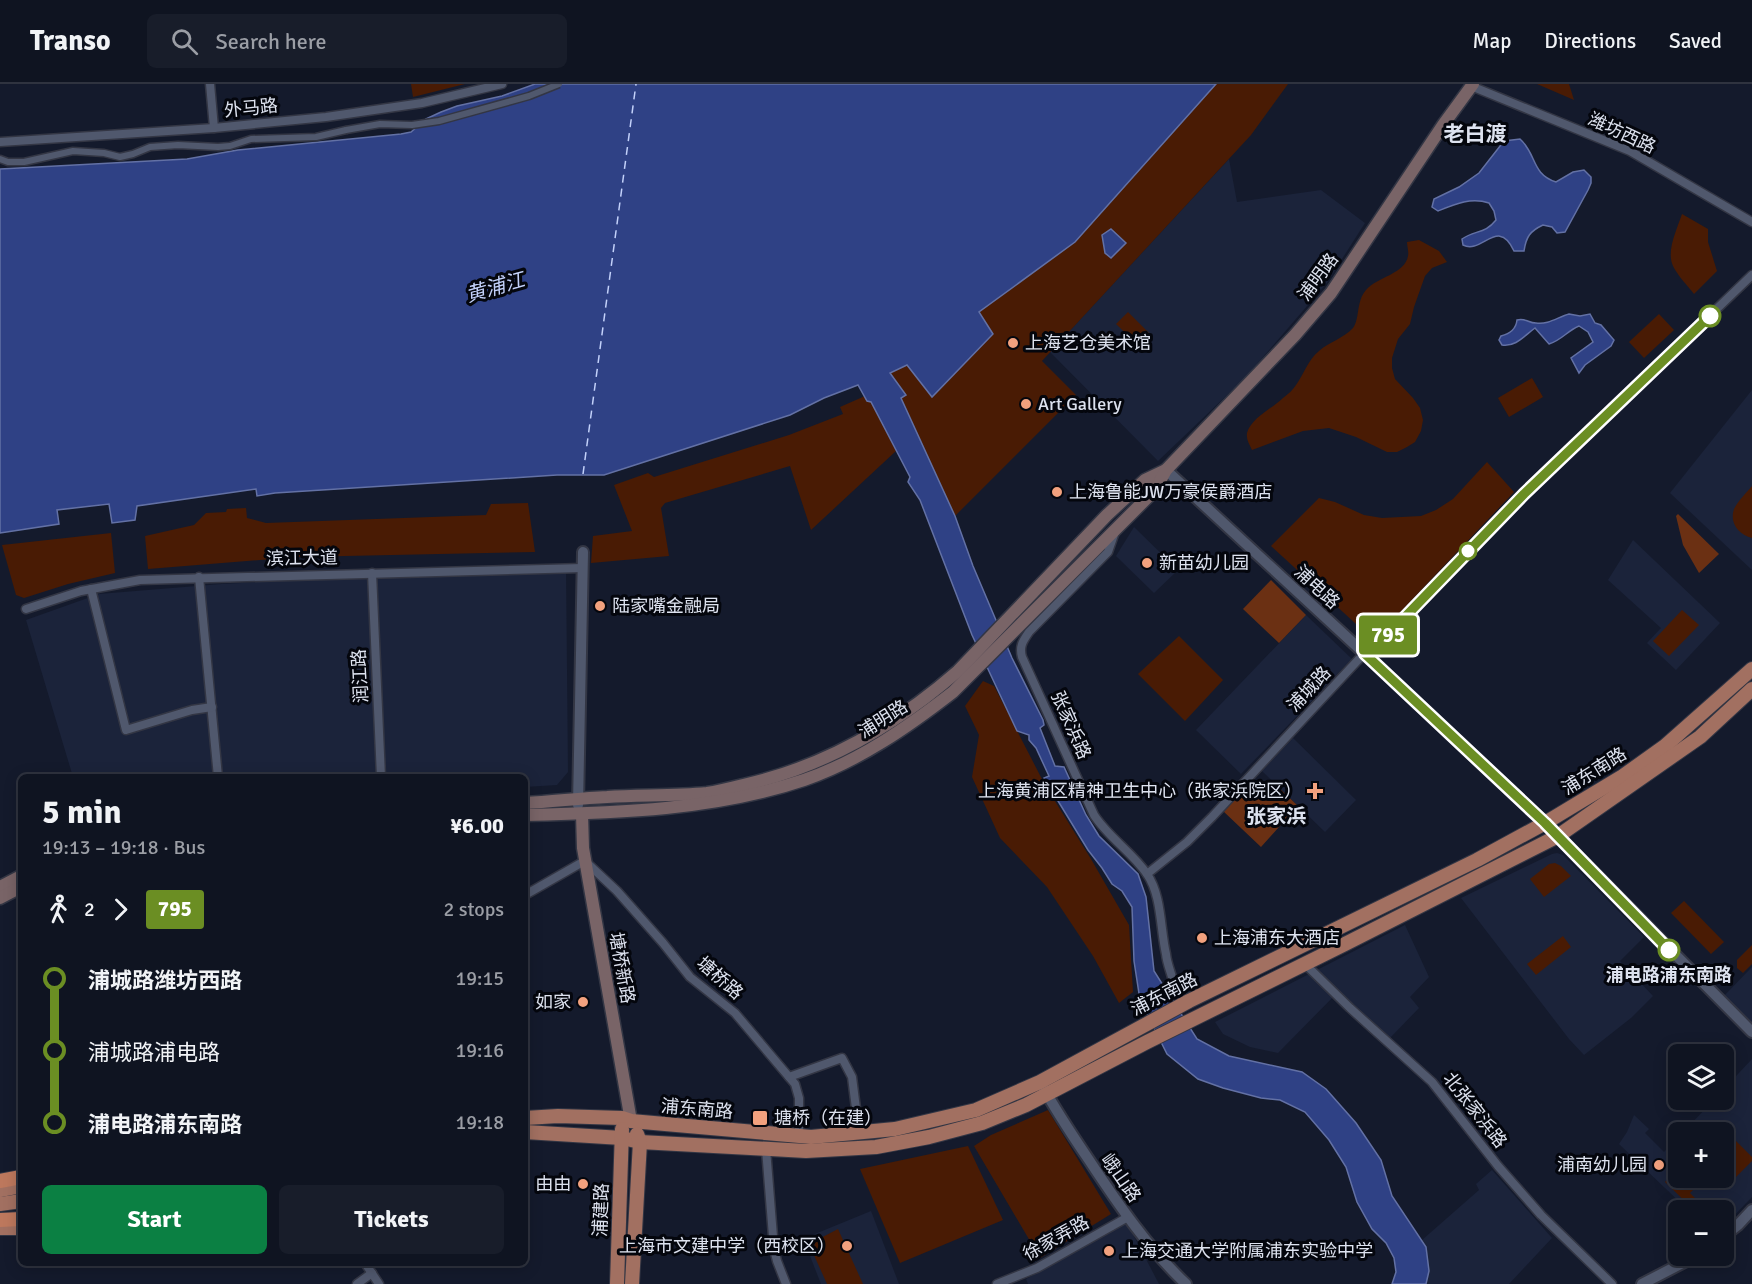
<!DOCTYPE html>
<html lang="en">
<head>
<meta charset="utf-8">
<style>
	body { margin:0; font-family:Signika,"Noto Sans SC",sans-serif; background:#181d2a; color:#f1f3f6; height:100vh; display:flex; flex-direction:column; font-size:22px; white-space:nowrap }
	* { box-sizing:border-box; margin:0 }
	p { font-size:20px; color:#9b9ea5 }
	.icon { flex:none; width:33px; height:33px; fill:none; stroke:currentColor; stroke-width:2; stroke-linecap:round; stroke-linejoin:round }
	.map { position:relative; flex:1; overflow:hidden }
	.sheet { position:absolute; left:18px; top:690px; width:510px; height:492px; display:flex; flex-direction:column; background:#0f1421; border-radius:9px; box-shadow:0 3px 15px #0003,0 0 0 2px #2f333f }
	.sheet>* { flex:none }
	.badge { padding:0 12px; border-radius:4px; font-size:21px; line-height:39px }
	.controls { position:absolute; left:1668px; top:960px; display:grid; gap:12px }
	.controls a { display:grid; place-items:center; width:66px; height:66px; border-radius:9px; background:#0f1421; box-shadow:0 3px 15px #0003,0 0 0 2px #2f333f; font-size:30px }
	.map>.badge { position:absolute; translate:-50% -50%; box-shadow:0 0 0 3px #fff }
	.legs { display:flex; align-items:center; gap:9px; height:66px; padding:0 24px; font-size:20px }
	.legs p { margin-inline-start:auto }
	.summary { display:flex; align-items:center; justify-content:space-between; height:102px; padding:0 24px }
	h1 { font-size:33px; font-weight:800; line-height:45px }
	.primary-button { display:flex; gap:12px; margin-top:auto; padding:12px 24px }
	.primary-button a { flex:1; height:69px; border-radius:9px; background:#0b8043; color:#fff; font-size:24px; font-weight:800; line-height:69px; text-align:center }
	.primary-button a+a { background:#181d2a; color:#f1f3f6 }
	ul { padding:0 24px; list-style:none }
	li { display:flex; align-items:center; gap:21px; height:72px; font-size:22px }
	li i { display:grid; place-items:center; width:9px; height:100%; margin:0 8px; background:currentColor }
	li i::after { content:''; width:15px; height:15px; margin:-8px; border:4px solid; border-radius:50%; background:#0f1421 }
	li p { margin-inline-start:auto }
	li:first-child i { background:linear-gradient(#0000 50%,currentColor 0) }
	li:last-child i { background:linear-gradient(currentColor 50%,#0000 0) }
	header { display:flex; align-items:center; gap:36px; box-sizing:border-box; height:84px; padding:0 30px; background:#0f1421; border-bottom:2px solid #2f333f }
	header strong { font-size:28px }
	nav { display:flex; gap:33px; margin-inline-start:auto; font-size:21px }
	.search { width:420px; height:54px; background:#181d2a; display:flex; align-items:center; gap:15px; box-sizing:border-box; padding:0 21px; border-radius:9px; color:#9b9ea5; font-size:22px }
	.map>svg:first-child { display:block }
</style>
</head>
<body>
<header>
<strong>Transo</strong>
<div class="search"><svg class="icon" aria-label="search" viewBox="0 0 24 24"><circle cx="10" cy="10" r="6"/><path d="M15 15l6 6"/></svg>Search here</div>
<nav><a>Map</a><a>Directions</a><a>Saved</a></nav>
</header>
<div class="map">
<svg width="1752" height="1200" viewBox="0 0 1752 1200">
	<rect width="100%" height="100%" fill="#141a2c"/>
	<g fill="#1b233a">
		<polygon points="1229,75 1237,118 1321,106 1365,139 1326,200 1245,294 1158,377 1050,268"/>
		<polygon points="1752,306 1752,486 1670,409"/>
		<polygon points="1134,443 1178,486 1154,509 1116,472"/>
		<polygon points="1633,456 1720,539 1676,586 1647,559 1661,544 1608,496"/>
		<polygon points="566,482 568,688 557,701 525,703 525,693 73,693 26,536 99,510 221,500"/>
		<polygon points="1306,531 1352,575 1241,690 1196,646"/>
		<polygon points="1293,654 1356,716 1325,748 1262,687"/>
		<polygon points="1557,769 1563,771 1644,853 1620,877 1653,912 1631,934 1584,971 1569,955 1461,814 1552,770"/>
		<polygon points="1405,841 1429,893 1410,913 1419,924 1390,954 1338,908 1278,969 1250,963 1223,950 1215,938"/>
		<polygon points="1752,883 1752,941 1723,913"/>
		<polygon points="1752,975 1752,1113 1724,1142 1724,1126 1688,1126 1619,1060 1627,1048 1634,1031 1649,1045 1645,1049 1664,1068 1678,1053 1678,1094 1724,1094 1724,1048 1683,1048 1714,1016 1724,1016 1724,1005"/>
		<polygon points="1492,1086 1552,1154 1509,1200 1426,1200 1429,1187 1422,1156 1479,1106 1476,1100"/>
		<polygon points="871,1127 899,1200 821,1200 810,1172 810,1152"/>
		<polygon points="1127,1139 1159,1200 1028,1200 1026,1195"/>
	</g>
	<g fill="#491b04">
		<polygon points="411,0 465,0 413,13"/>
		<polygon points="1216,0 1288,0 1251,51 1042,277 1076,311 955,432 901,313 906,311 890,288 907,280 933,313 978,228 1075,158"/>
		<polygon points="1537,0 1569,0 1574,16"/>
		<path d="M 1682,130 L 1708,145 L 1708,158 L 1717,187 L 1694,210 C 1687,201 1678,192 1673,182 C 1666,167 1677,145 1682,130 Z"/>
		<path d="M 1419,156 L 1439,167 L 1447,178 L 1432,184 L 1425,192 L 1414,223 L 1410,240 L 1398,255 L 1392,274 L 1392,284 L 1395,295 L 1413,314 L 1420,324 L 1423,336 L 1421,347 L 1415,358 L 1407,363 L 1397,368 L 1387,368 L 1356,353 L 1329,344 L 1303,347 L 1252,366 C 1249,360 1246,355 1247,349 C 1251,334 1273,324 1283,314 C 1288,310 1293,306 1296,301 C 1304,290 1308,276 1319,267 C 1329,258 1344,254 1353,244 C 1360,235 1356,217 1366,206 C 1377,193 1405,190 1408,172 C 1409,168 1407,162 1407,158 Z"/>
		<polygon points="1128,228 1152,252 1140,263 1116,240"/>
		<polygon points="1659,230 1674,246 1644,274 1629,258"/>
		<polygon points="1532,294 1543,313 1509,333 1498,314"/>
		<polygon points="865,312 871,318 896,367 811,446 790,382 665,419 661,424 669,472 591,479 593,452 632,447 614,401 648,389 654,393 789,351 843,330 840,323"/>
		<path d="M 1487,378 L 1514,408 L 1387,542 C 1375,547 1368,546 1356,540 L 1271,462 L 1319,414 L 1335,418 L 1364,431 L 1382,434 L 1421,432 L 1436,426 L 1453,415 Z"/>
		<path d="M 1752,402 L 1752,454 C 1739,451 1729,439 1734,425 C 1738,417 1746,409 1752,402 Z"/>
		<polygon points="528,419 535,468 298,473 148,485 145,452 194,441 206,429 226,428 227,425 246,424 247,434 266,439 486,431 491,420"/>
		<polygon points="111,449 115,489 68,500 24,514 16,511 2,461"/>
		<polygon points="1682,526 1699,541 1669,572 1653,557"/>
		<polygon points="1179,552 1223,596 1185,637 1138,590"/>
		<polygon points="983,597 994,602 1045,701 1091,775 1129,841 1133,908 1119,919 1093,872 1047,803 1000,754 972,693 979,651 965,622"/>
		<polygon points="1555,779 1561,782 1571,792 1544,813 1530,795 1549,780"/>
		<polygon points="1684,817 1724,858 1711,870 1671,829"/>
		<polygon points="1563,852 1571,863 1536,891 1527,880"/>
		<polygon points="1752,861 1752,880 1743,889 1737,884 1737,876"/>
		<polygon points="1048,1026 1111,1130 1040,1174 974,1062 991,1051"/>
		<polygon points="1715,1036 1752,1073 1752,1077 1733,1096 1724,1086 1724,1048 1703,1048"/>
		<polygon points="968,1062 1003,1136 900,1179 860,1085"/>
		<polygon points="1675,1087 1678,1090 1678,1094 1682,1094 1694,1105 1690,1109 1704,1123 1700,1126 1694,1126 1665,1098"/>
		<polygon points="838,1145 863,1200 827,1200 813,1169 815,1157"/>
	</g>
	<g fill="#6b3013">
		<polygon points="1678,430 1719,470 1699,489 1683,461 1676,432"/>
		<polygon points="1271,496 1306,531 1279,559 1243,525"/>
		<polygon points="1273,698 1298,722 1261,763 1223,727 1243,704 1256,716"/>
	</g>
	<g fill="#2f4185" stroke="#6371a5" stroke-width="1.5">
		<polygon points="535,0 1216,0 1075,158 979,228 993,250 932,313 907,281 890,289 906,311 901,314 955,432 973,482 1012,574 1043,636 1044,641 1040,644 1055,682 1064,683 1086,731 1099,752 1138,790 1146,813 1154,887 1197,955 1229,972 1302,988 1326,1005 1356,1039 1381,1076 1392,1112 1426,1163 1429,1187 1426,1200 1392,1200 1396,1188 1394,1174 1386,1159 1372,1145 1357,1118 1346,1083 1329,1056 1305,1028 1280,1016 1261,1014 1223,1004 1198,995 1167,970 1140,916 1134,877 1132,823 1122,807 1112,800 1102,784 1088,766 1044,694 1049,692 1036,664 1029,656 1029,651 1017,647 972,551 920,416 908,398 910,393 871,318 867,317 858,301 824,314 790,331 604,391 557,391 275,409 257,412 256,405 137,422 135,436 112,439 109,420 57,426 59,440 0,449 0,85 187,75 238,66 401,50 411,48 426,35 441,28 457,22 502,12"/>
		<path d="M 1520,55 C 1537,70 1531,90 1556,98 L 1573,88 L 1584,86 L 1591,93 L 1591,99 L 1588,106 L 1565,148 L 1557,149 L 1552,143 L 1543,141 C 1530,147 1526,153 1524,167 L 1514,167 C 1498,132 1482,171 1463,161 L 1462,155 C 1475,146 1485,150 1496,136 L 1494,127 L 1489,119 C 1471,113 1455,120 1438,127 L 1432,123 L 1434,115 L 1459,103 L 1479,89 L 1504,57 Z"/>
		<polygon points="1111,145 1126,159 1111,174 1105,169 1102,151"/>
		<path d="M 1569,230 L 1580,232 L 1590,230 L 1595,239 L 1601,241 L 1614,256 L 1611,262 L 1585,281 L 1579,289 L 1571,274 L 1593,258 L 1588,248 L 1579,242 C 1567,247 1562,256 1549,260 L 1535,244 C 1524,252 1516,263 1502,261 L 1499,256 L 1501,252 C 1509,250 1516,246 1517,236 C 1527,234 1528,239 1536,239 C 1548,241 1558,233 1569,230 Z"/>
	</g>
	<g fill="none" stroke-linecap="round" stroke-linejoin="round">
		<polyline stroke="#c3d1fa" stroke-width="1.5" stroke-dasharray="8 6" stroke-linecap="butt" points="583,390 636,0"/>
		<defs>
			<polyline id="pedestrian" points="0,75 8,78 24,78 73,67 104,69 120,73 133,70 150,63 178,61 218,63 230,62 251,55 316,53 346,46"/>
			<g id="minor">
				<polyline points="210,0 214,44"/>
				<polyline points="1471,2 1630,67 1752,138"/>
				<polyline points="0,58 214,44 326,33 422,19 502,0"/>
				<path d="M 1115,448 L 1108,468 L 1029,548 C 1023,557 1019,562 1022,573 L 1094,731 C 1108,753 1132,768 1147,790 C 1162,812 1160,844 1166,870 C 1167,880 1171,888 1173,897"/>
				<polyline points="372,489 381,693"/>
				<polyline points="199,493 218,693"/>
				<polyline points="91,505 126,646 192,626 212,623"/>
				<polyline points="26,525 81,507 140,496 583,484"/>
				<polyline points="1147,790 1187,758 1212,733 1359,575 1376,563 1524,410 1752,191"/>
				<polyline points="525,811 581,779 586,778 617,807 663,859 690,893 735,929 795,1000 799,1014 799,1052"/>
				<polyline points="1305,880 1350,924 1432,998 1498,1082 1541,1131 1612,1200"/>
				<polyline points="789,993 842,974 852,993 859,1048"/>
				<polyline points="766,1065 774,1165 777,1177 786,1200"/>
				<polyline points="365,1179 379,1200"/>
				<polyline points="357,1200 372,1189"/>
				<polyline points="997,1200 1037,1184 1128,1133"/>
			</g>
			<g id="tertiary">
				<polyline points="1166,386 1365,570 1545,739 1752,948"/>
				<polyline points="578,721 583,468"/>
				<path d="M 1040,998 C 1055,1025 1072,1051 1089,1076 C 1118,1120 1148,1164 1186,1200"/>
				<polyline points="1724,1152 1738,1141 1752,1126"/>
				<polyline points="1642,1200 1696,1172"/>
			</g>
			<g id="secondary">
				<path d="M 525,719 C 552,718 579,714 607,713 C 640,711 674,712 707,709 C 719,707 731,704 743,701 C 824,683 895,642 958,587 L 1107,431 L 1145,396 L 1166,386"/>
				<polyline points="582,730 583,764 631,1037"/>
				<path d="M 525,731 C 618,729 715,726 804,696 C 859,677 908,643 953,608 L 1155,406 L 1166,386 L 1295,251 L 1331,209 L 1443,41 L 1473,0"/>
				<polyline points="0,803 21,792"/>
				<polyline points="0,814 21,803"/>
			</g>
			<g id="primary">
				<polyline points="525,1034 558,1032 622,1034 631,1037 811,1053 895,1045 976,1026 1040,998 1189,917 1477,776 1545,739 1623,692 1665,662 1752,585"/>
				<polyline points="525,1048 622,1054 640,1058 806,1067 876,1063 929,1053 982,1039 1026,1021 1147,958 1345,860 1558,752 1700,653 1752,605"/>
				<polyline points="0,1106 21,1102"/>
				<polyline points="0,1120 21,1117"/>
				<polyline points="0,1144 21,1144"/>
				<polyline points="617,1200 622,1045"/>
				<polyline points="632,1200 640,1058 637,1050"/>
			</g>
			<g id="trunk">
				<polyline points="0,1097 21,1093"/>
				<polyline points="0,1136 21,1135"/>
			</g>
		</defs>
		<use href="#pedestrian" stroke="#333644" stroke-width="9"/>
		<use href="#minor" stroke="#333644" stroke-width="11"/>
		<use href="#tertiary" stroke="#333644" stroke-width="14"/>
		<use href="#secondary" stroke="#333644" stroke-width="15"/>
		<use href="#primary" stroke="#333644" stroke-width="16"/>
		<use href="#trunk" stroke="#333644" stroke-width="16"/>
		<use href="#pedestrian" stroke="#50586d" stroke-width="6"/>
		<use href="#minor" stroke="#50586d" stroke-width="8"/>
		<use href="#tertiary" stroke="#50586d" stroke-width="10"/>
		<use href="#secondary" stroke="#796467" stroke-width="12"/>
		<use href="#primary" stroke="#a27061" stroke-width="14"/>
		<use href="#trunk" stroke="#bd785d" stroke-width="14"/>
		<defs>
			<polyline id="pedestrian-bridge" points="346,46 380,40 412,41 439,37 529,12 559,0"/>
		</defs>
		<use href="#pedestrian-bridge" stroke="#333644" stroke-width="9" stroke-linecap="butt"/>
		<use href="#pedestrian-bridge" stroke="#50586d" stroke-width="6"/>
	</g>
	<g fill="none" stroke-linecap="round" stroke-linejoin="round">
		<defs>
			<polyline id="line-1" points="1669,866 1545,739 1365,570 1376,563 1524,410 1710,232"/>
		</defs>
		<use href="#line-1" stroke="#fff" stroke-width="14"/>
		<use href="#line-1" stroke="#6b8e23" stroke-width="9"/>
	</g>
	<g fill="#fff" stroke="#6b8e23" stroke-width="3">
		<circle cx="1710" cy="232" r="10"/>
		<circle cx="1468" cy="467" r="8"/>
		<circle cx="1669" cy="866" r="10"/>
	</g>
	<g fill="#f2a17e" stroke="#04060d" stroke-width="2">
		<circle cx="1013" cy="259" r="6"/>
		<circle cx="1026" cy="320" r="6"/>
		<circle cx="1057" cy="408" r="6"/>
		<circle cx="1147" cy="479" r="6"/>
		<circle cx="600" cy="522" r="6"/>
		<path d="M1312 698h6v6h6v6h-6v6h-6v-6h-6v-6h6z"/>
		<circle cx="1202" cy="854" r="6"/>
		<circle cx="583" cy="918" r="6"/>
		<rect x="752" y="1026" width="16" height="16" rx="3"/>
		<circle cx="1659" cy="1081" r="6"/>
		<circle cx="583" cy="1100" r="6"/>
		<circle cx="847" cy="1162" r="6"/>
		<circle cx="1109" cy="1167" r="6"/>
	</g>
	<g text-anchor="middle" stroke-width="6" stroke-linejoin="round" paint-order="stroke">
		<g font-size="18" fill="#dde2ef" stroke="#04060d">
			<text transform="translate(251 24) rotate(-6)" y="6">外马路</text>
			<text transform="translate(1622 49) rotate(25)" y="6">潍坊西路</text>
			<text transform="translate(1318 193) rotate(-54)" y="6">浦明路</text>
			<text transform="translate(302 474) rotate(-1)" y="6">滨江大道</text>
			<text transform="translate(1317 503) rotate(43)" y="6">浦电路</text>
			<text transform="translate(360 592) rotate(-93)" y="6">润江路</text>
			<text transform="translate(1309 605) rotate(-47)" y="6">浦城路</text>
			<text transform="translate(883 635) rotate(-32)" y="6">浦明路</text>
			<text transform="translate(1071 641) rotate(66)" y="6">张家浜路</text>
			<text transform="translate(1594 687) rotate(-32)" y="6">浦东南路</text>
			<text transform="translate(622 884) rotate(80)" y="6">塘桥新路</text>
			<text transform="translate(720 894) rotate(41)" y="6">塘桥路</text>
			<text transform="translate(1164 910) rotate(-27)" y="6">浦东南路</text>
			<text transform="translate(697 1025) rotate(5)" y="6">浦东南路</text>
			<text transform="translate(1475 1026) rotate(52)" y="6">北张家浜路</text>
			<text transform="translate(1121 1094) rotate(55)" y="6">峨山路</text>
			<text transform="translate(601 1126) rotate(-88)" y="6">浦建路</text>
			<text transform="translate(1056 1154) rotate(-29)" y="6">徐家弄路</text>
		</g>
		<g font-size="18" fill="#dde2ef" stroke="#04060d" text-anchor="start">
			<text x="1025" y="265">上海艺仓美术馆</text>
			<text x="1038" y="326">Art Gallery</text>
			<text x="1069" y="414">上海鲁能JW万豪侯爵酒店</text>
			<text x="1159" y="485">新苗幼儿园</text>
			<text x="612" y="528">陆家嘴金融局</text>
			<text x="1302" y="713" text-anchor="end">上海黄浦区精神卫生中心（张家浜院区）</text>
			<text x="1214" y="860">上海浦东大酒店</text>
			<text x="571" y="924" text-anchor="end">如家</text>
			<text x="774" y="1040">塘桥（在建）</text>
			<text x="1647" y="1087" text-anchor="end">浦南幼儿园</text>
			<text x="571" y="1106" text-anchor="end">由由</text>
			<text x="835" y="1168" text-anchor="end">上海市文建中学（西校区）</text>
			<text x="1121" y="1173">上海交通大学附属浦东实验中学</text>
		</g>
		<g font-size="18" font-weight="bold" fill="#dde2ef" stroke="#04060d">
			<text x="1669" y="897">浦电路浦东南路</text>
		</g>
		<g font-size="20" font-style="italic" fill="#c3d1fa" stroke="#04060d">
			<text transform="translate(495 203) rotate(-16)" y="7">黄浦江</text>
		</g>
		<g font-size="20" font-weight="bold" fill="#dde2ef" stroke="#04060d">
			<text x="1276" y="739">张家浜</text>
		</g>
		<g font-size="21" font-weight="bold" fill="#dde2ef" stroke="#04060d">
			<text x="1475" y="57">老白渡</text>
		</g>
	</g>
</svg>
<div class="controls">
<a><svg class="icon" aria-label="layers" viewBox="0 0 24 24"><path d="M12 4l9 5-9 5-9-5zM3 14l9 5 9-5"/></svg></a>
<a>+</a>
<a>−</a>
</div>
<b class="badge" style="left:1388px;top:551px;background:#6b8e23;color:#fff">795</b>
<section class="sheet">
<div class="summary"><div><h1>5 min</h1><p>19:13 – 19:18 · Bus</p></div><b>¥6.00</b></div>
<div class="legs"><svg class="icon" aria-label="walk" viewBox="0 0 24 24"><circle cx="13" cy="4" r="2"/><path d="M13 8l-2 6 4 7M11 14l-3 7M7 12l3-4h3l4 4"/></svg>2<svg class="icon" aria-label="forward" viewBox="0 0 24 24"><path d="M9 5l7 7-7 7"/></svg><b class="badge" style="background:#6b8e23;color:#fff">795</b><p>2 stops</p></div>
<ul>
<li><i style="color:#6b8e23"></i><b>浦城路潍坊西路</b><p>19:15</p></li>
<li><i style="color:#6b8e23"></i><span>浦城路浦电路</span><p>19:16</p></li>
<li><i style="color:#6b8e23"></i><b>浦电路浦东南路</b><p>19:18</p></li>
</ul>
<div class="primary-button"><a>Start</a><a>Tickets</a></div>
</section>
</div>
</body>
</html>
